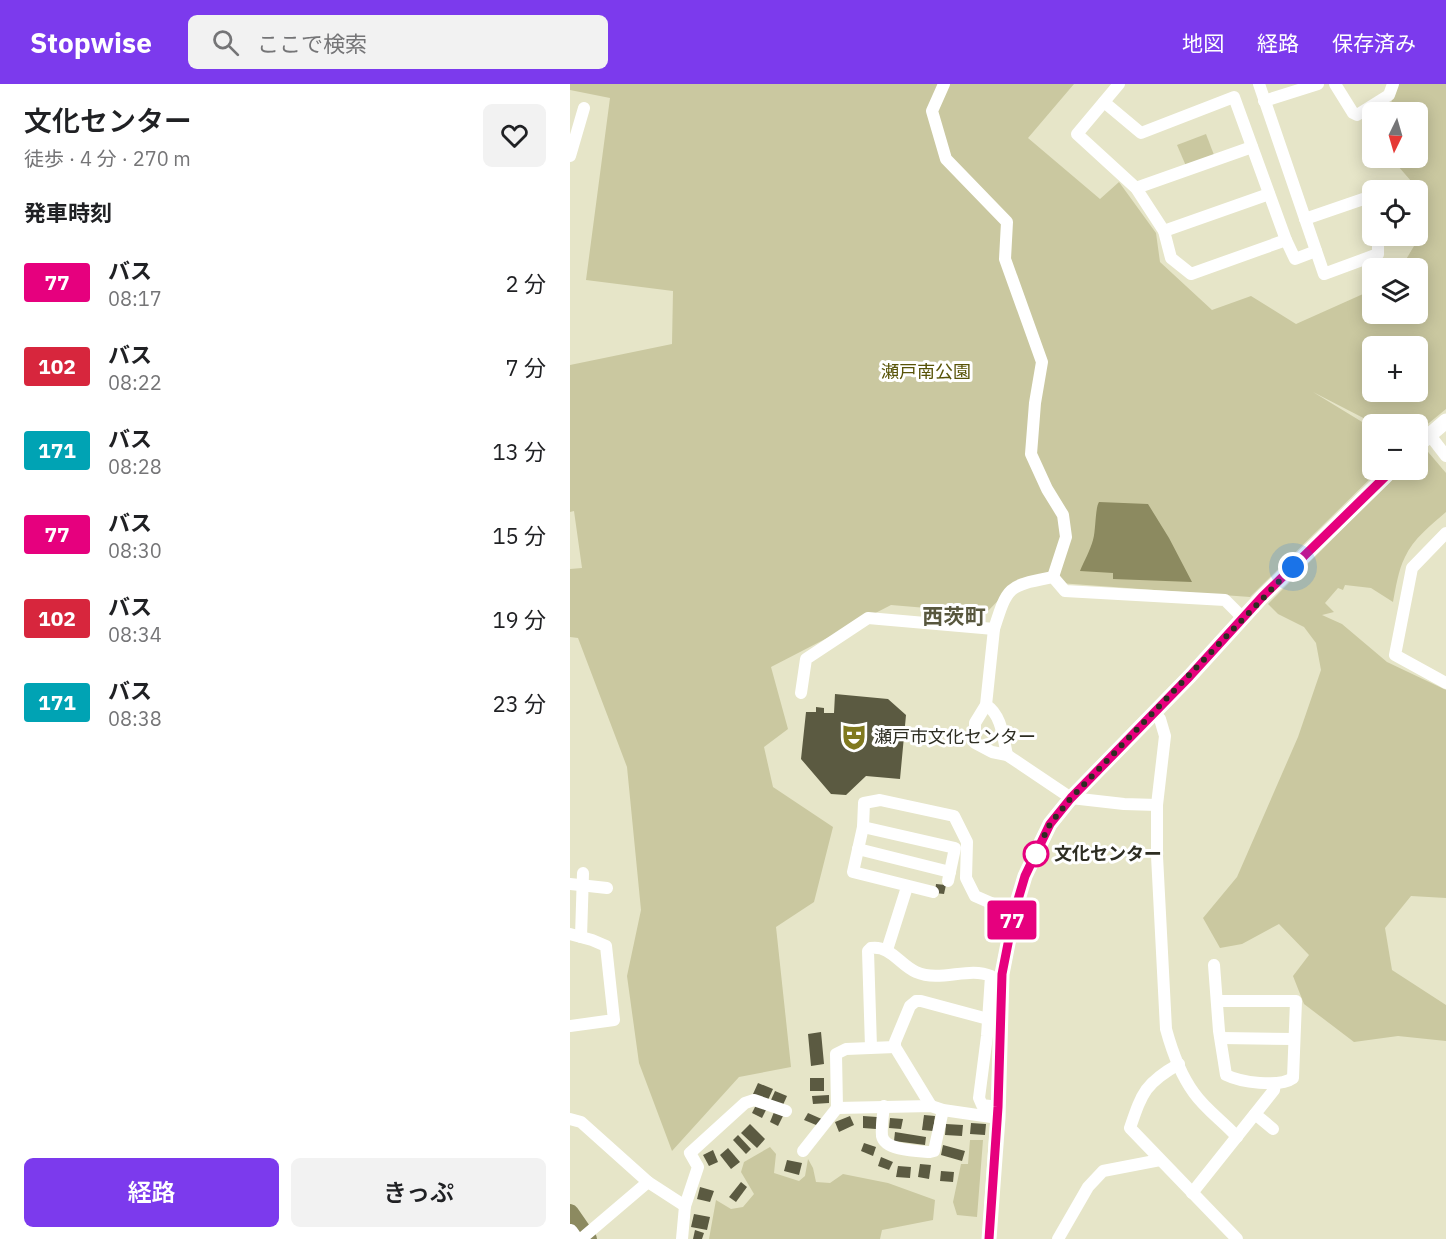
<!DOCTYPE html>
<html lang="ja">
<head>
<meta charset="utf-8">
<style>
	body { margin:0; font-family:"IBM Plex Sans","Noto Sans JP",sans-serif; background:#f2f2f2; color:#202124; height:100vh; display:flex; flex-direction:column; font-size:22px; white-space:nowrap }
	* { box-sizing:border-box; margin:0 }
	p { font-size:20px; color:#757577 }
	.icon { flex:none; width:33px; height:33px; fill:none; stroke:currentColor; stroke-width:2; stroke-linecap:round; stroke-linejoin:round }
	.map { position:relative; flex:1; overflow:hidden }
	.panel { display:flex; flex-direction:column; background:#fff; width:570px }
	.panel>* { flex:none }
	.badge { padding:0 12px; border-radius:4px; font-size:21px; line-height:39px }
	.needle { width:39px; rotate:185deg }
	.buttons { position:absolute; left:792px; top:18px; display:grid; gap:12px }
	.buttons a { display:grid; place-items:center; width:66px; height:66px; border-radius:9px; background:#fff; box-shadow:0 3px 15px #0003; font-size:30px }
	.you { position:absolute; width:30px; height:30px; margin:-15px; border:4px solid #fff; border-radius:50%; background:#1a73e8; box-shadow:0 0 0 9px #1a73e833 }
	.map>.badge { position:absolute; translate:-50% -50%; box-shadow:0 0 0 3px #fff }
	h2 { padding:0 24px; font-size:22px; line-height:54px }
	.round { display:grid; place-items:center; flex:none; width:63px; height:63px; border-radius:9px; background:#f2f2f2 }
	.head { display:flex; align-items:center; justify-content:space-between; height:102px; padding:0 24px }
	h1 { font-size:28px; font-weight:600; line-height:45px }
	.action { display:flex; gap:12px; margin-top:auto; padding:12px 24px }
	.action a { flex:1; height:69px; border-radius:9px; background:#7c3aed; color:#fff; font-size:24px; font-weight:600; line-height:69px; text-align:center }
	.action a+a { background:#f2f2f2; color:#202124 }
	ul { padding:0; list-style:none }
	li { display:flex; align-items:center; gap:18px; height:84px; padding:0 24px }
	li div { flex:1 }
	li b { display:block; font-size:22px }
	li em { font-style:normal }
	li .badge { min-width:66px; font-weight:700; text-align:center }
	header { display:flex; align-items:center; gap:36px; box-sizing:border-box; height:84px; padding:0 30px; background:#7c3aed; color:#fff }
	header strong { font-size:28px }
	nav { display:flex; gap:33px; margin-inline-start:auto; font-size:21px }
	.search { width:420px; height:54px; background:#f2f2f2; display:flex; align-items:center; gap:15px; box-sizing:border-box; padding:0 21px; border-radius:9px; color:#757577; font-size:22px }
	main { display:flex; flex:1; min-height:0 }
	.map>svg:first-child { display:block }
</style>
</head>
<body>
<header>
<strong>Stopwise</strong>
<div class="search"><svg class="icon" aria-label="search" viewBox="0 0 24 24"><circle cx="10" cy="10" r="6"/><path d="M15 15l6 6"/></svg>ここで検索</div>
<nav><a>地図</a><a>経路</a><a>保存済み</a></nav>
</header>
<main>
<section class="panel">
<div class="head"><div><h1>文化センター</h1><p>徒歩 · 4 分 · 270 m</p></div><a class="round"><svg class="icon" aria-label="heart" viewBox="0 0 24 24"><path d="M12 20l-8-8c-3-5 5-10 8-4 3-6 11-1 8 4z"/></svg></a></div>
<h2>発車時刻</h2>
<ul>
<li><span class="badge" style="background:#e6007e;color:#fff">77</span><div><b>バス</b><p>08:17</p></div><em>2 分</em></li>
<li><span class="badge" style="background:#d7263d;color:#fff">102</span><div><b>バス</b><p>08:22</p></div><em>7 分</em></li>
<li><span class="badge" style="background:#00a3b4;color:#fff">171</span><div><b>バス</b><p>08:28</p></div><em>13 分</em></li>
<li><span class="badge" style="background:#e6007e;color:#fff">77</span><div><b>バス</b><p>08:30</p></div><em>15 分</em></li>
<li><span class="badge" style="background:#d7263d;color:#fff">102</span><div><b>バス</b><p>08:34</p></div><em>19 分</em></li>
<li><span class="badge" style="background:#00a3b4;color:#fff">171</span><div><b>バス</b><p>08:38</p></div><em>23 分</em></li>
</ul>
<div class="action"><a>経路</a><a>きっぷ</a></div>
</section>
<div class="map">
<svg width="876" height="1155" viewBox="0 0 876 1155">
	<rect width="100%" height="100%" fill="#e6e5c8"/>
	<g fill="#cac8a0" fill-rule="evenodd">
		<path d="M 0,0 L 504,0 L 458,54 L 530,115 L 549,98 L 586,149 L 590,178 L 642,226 L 681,212 L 726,240 L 802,206 L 802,230 L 848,230 L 848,184 L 831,184 L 844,162 L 848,152 L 855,113 L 821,74 L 848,74 L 848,28 L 820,28 L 823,8 L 817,0 L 876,0 L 876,325 L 848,348 L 848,340 L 805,340 L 743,308 L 802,344 L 802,386 L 809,386 L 680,513 L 448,496 L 416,529 L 321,521 L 201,583 L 218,645 L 194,663 L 203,703 L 263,743 L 244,818 L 206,843 L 221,983 L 169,993 L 102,1067 L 69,979 L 57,892 L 71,826 L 57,683 L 8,554 L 0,553 L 0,485 L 12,484 L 4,427 L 0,428 L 0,281 L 102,260 L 103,207 L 16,196 L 40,14 L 0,6 ZM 802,262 L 848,262 L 848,308 L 802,308 Z"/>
		<polygon points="636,50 644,71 616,82 607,61"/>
		<path d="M 853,362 L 876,389 L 876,428 C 861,441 843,455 835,473 C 828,487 826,503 823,518 L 801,504 L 775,501 L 773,506 L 768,504 L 755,519 L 764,528 L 752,531 L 772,540 L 817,578 L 876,606 L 876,814 L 841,812 L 815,844 L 822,886 L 876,921 L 876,957 L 828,952 L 784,958 L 734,920 L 723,892 L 739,871 L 709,840 L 672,860 L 650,864 L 633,834 L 667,793 L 728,653 L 751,586 L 746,559 L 734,543 L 708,530 L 698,520 L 831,386 L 848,386 L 848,368 Z"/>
		<polygon points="400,1056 413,1056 407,1133 387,1131 383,1118 391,1080 398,1080"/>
		<polygon points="200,1063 206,1070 204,1089 229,1097 235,1092 238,1075 243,1084 246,1098 260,1099 273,1090 318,1099 365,1116 363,1136 312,1146 310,1155 139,1155 146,1116 161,1125 173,1123 184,1110 171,1088 174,1078"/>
	</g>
	<path fill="#8c8a60" d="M 529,418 L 578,420 L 599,454 L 622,498 L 543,495 L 543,489 L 510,487 C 514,477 520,467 523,456 C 526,446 525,424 529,418 Z"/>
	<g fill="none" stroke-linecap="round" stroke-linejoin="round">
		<polyline stroke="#8c8a60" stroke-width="18" points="0,1129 18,1155"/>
	</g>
	<g fill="#5b5a41">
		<polygon points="265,610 318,615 336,631 330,695 296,692 276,711 261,710 231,675 236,628 246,628 246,623 254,624 254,629 264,629"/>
		<polygon points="366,800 376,801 374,810 365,809"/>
		<polygon points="251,948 254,980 241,982 238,950"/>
		<rect x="240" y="994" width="14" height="13"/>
		<polygon points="188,999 203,1005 198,1016 183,1010"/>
		<polygon points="205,1007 217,1012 213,1021 201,1016"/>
		<polygon points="259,1011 259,1019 243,1020 242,1012"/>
		<polygon points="186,1021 196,1026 192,1034 182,1029"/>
		<polygon points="204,1028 213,1032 208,1042 200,1038"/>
		<polygon points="238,1029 254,1036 251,1043 234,1036"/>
		<polygon points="354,1031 365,1032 363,1047 352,1046"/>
		<polygon points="280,1032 284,1041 269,1048 265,1038"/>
		<polygon points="293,1032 307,1033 306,1045 293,1044"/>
		<polygon points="320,1034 333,1035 331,1045 319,1044"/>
		<polygon points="401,1039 416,1040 415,1051 400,1050"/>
		<polygon points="180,1040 195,1055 187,1064 171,1049"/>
		<polygon points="376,1040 393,1041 392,1052 375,1051"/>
		<polygon points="325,1048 356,1053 355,1061 324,1057"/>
		<polygon points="168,1051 181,1065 176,1070 163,1056"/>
		<polygon points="294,1059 306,1063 303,1072 291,1067"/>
		<polygon points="373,1061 395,1067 392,1077 371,1071"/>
		<polygon points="158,1064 170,1078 161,1085 150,1071"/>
		<polygon points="143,1066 148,1078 139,1082 133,1071"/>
		<polygon points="311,1073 323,1078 319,1086 308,1082"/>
		<polygon points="217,1076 232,1079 229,1091 214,1087"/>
		<polygon points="350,1080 361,1081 359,1095 348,1093"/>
		<polygon points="328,1082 341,1083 340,1094 326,1093"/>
		<polygon points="371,1087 384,1088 383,1098 370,1097"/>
		<polygon points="171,1098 177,1103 166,1118 159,1113"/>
		<polygon points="130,1103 144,1107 140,1118 127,1115"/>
		<polygon points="124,1130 140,1133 137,1146 121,1143"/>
		<polygon points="125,1146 134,1149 132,1155 123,1155"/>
	</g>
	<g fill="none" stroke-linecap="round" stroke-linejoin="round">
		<g stroke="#fff" stroke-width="12">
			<polyline points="374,0 362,27 376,75 437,138 435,175 472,278 465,319 461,370 477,405 493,431 496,453 483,493"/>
			<polyline points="549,0 507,50 566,104 594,147 601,174 621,190 716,156"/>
			<polyline points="689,0 754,190 808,170 808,152"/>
			<polyline points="765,0 783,29 787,31 819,11 823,0"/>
			<polyline points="694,17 748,0"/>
			<polyline points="534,18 571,49 664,13 716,156 725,175 746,167"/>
			<polyline points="0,72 14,24"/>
			<polyline points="566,104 682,63"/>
			<polyline points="735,135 802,112"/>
			<polyline points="594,147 699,110"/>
			<polyline points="859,350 876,372"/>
			<polyline points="876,449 842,484 825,571 876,599"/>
			<polyline points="483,493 495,507 655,516 673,534"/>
			<path d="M 424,545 C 438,501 438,502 483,493"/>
			<polyline points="231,609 236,575 298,534 424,545 416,621 405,639 405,659 422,668 437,671 501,714 554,720 587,721"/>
			<path d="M 416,621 C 432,631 433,654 437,671"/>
			<path d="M 583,630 L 590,635 L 595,652 L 587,721 L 587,772 L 596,945 C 602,967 610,990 624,1009 C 636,1026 654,1038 667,1053"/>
			<polyline points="293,743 385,764 378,797"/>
			<polyline points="288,765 380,788"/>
			<polyline points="0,800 37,804"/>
			<polyline points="363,808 283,788 293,743 294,719 310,716 384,732 397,758 396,794 405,812 444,829"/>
			<polyline points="0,850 22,856 36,862 44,936 0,942"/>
			<polyline points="11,853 13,789"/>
			<polyline points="317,866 337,803"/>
			<path d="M 644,881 L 649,947 L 656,991 C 670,998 709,1004 723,994 L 726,917 L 647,917"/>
			<polyline points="651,954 724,955"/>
			<path d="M 301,963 L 298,867 L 301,864 C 320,861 330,881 346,888 C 371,899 398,882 421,892 L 417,952 L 409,1014 L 412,1021 L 428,1023"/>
			<path d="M 609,980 C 575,999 572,1009 560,1044 L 667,1155"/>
			<path d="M 314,1022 C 313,1031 311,1043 312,1052 C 315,1067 348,1067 360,1068 L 364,1067 L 373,1026"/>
			<polyline points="361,1022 325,963 325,958 340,922 346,917 351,917 418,935"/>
			<polyline points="267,1024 361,1022 373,1026 428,1034"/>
			<polyline points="685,1030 703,1045"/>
			<polyline points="0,1035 11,1038 78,1098 11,1155"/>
			<polyline points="233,1067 267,1024 266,970 276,965 325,963"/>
			<polyline points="78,1098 115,1122 128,1083 120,1069 175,1019 184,1016 216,1027"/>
			<polyline points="622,1109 704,1006 705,1000"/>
			<polyline points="112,1155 115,1122"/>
			<polyline points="488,1155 518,1103 533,1087 590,1076"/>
		</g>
		<g stroke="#fff" stroke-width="15">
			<polyline points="848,361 876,337"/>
			<polyline points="419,1155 428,1034 432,890 444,829 455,792 480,740 501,714 620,592 692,513 822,386"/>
		</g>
		<polyline stroke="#fff" stroke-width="16" points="0,1148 5,1155"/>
	</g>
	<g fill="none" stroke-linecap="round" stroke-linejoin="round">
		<defs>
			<polyline id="line" points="419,1155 428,1023 432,890 444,829 455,792 480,740 501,714 620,592 692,513 822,386"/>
		</defs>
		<use href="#line" stroke="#fff" stroke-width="14"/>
		<use href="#line" stroke="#e6007e" stroke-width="9"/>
		<polyline stroke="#2d2d22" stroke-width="6" stroke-dasharray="0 10.8" points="466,770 463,775 480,740 501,714 723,483"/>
	</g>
	<defs>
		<symbol id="theatre-bare" viewBox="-9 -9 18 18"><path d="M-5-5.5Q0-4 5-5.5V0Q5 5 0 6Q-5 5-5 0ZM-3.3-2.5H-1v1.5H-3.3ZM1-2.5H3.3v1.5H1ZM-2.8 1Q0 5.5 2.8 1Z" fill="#80791f" stroke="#fff" stroke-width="2.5" paint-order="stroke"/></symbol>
	</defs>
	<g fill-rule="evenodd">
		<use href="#theatre-bare" x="265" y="634" width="38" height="38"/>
	</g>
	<circle fill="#fff" stroke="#e6007e" stroke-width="3" cx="466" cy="770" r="12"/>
	<g text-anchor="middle" stroke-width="6" stroke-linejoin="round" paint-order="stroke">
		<g font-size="18" fill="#585308" stroke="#fff">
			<text x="356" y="294">瀬戸南公園</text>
		</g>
		<g font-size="18" fill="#2d2d22" stroke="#fff" text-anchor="start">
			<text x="304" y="659">瀬戸市文化センター</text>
		</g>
		<g font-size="18" font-weight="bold" fill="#2d2d22" stroke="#fff" text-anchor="start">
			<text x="484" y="776">文化センター</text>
		</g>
		<g font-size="21" font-weight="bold" fill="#58573e" stroke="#fff">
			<text x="384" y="540">西茨町</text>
		</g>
	</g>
</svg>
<div class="buttons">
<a><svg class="needle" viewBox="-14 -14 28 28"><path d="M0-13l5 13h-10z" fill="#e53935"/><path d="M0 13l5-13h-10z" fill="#757577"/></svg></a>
<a><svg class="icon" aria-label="locate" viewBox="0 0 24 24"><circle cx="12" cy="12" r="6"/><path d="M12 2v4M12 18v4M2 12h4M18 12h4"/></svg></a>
<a><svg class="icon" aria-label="layers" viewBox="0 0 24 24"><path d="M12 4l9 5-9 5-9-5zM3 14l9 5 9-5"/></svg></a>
<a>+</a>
<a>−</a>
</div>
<div class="you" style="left:723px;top:483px"></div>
<b class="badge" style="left:442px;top:836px;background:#e6007e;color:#fff">77</b>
</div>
</main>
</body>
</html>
